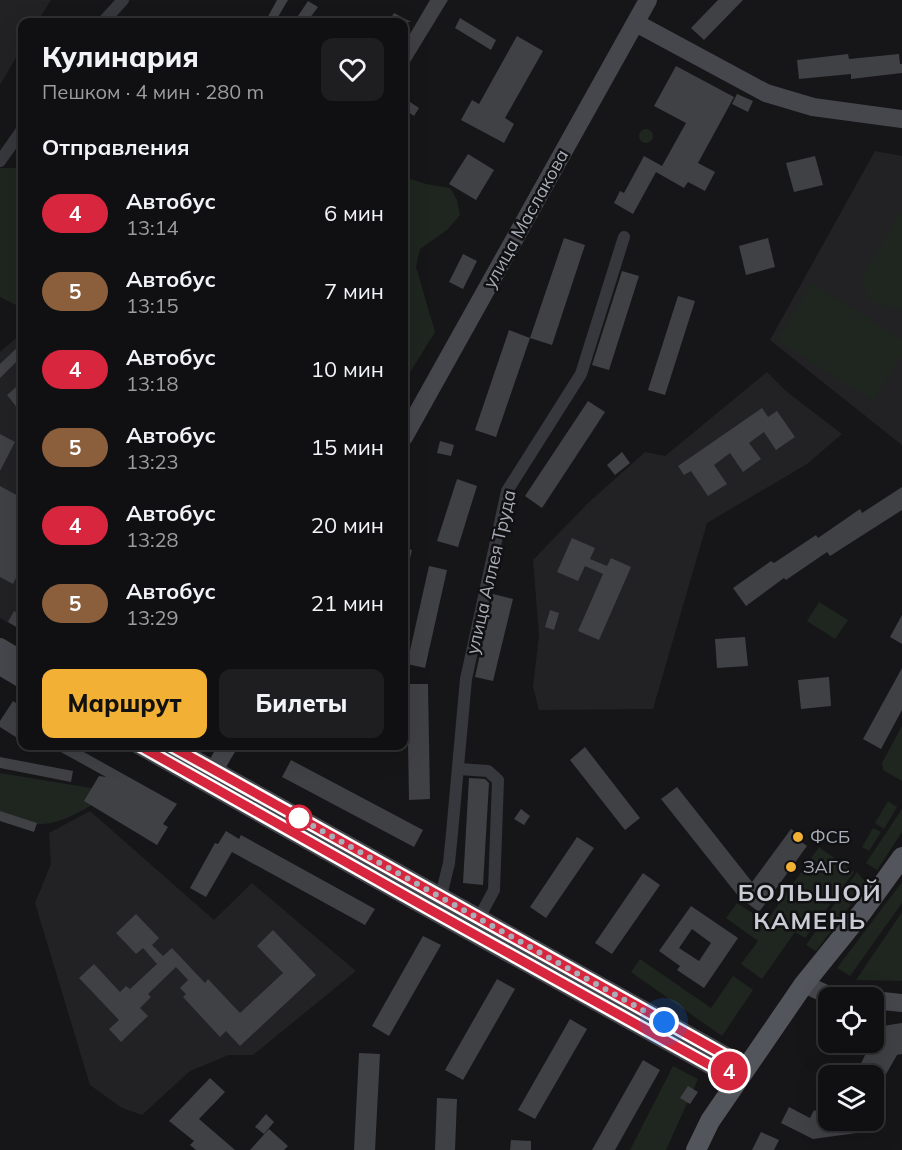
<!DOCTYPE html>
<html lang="ru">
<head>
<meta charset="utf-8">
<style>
	body { margin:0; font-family:Mulish,sans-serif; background:#1e1e20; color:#f1f3f6; height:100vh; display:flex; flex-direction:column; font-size:22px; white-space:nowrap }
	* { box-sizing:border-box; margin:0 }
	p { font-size:20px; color:#9c9d9f }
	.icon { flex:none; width:33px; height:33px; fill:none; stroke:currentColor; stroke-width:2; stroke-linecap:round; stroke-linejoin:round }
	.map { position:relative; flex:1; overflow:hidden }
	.drawer { position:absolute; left:18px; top:18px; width:390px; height:732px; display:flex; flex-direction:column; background:#101012; border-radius:12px; box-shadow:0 6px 24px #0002,0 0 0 2px #303032 }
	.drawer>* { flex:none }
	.badge { padding:0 12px; border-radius:20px; font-size:21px; line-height:39px }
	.tools { position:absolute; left:818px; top:987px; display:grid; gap:12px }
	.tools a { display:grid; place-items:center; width:66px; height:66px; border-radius:12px; background:#101012; box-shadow:0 6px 24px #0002,0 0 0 2px #303032; font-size:30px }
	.you { position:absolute; width:30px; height:30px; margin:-15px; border:4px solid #fff; border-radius:50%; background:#1a73e8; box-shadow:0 0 0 9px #1a73e833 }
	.map>.badge { position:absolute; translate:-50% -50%; box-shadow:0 0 0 3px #fff }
	h2 { padding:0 24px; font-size:22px; line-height:54px }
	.round { display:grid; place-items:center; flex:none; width:63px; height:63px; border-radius:12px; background:#1e1e20 }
	.summary { display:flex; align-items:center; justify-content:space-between; height:102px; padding:0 24px }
	h1 { font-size:28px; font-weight:800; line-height:45px }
	.primary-button { display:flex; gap:12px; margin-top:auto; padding:12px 24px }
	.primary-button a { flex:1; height:69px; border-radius:12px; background:#f2b134; color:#111; font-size:24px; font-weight:800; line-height:69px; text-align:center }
	.primary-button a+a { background:#1e1e20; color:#f1f3f6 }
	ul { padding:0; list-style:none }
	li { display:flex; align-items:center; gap:18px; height:78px; padding:0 24px }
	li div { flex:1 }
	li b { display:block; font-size:22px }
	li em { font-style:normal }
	li .badge { min-width:66px; font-weight:700; text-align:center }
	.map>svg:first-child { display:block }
</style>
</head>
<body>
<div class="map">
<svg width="902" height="1150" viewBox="0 0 902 1150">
	<rect width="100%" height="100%" fill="#161618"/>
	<g fill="#222225">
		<polygon points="0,0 51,0 37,22 22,22 22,47 0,85"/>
		<polygon points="875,151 902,156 902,445 770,340"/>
		<polygon points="22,333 22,631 0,618 0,352"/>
		<polygon points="767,372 787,392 842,434 807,464 707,523 653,709 539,710 533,687 539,635 533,560 587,504 645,452 665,456"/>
		<polygon points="90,811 214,920 252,883 356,971 253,1055 229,1055 190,1071 142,1115 122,1108 90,1085 35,903 51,864 49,833"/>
	</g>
	<g fill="#1e261f">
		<circle cx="646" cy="136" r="7"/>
		<polygon points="22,163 22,308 0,297 0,168 17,168"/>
		<polygon points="404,177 426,184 450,188 457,200 460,215 447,230 420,249 416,267 435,332 404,382"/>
		<path d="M 902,209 L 902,309 C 881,310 864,301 862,278 Z"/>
		<polygon points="812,283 902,339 902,356 873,401 776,340"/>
		<polygon points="819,602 848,620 835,639 807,621"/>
		<polygon points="902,726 902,781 883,770 882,763"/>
		<path d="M 0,773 L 97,789 L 99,799 C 87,810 58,824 42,824 C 28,825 13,821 0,815 Z"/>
		<polygon points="888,801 897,807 884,829 875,823"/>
		<polygon points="902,809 902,832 877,870 866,863"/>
		<polygon points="873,828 881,832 869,851 862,847"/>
		<polygon points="819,847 854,872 805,938 795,932 762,979 741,964 758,941 726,918 737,903 766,922"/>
		<polygon points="857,872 866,883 864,887 816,951 806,945"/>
		<polygon points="902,882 902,903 850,976 837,968"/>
		<polygon points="902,912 902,981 856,980"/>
		<polygon points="640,959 711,1008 733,976 753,990 722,1036 631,972"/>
		<polygon points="673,1066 698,1079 666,1150 630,1150"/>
	</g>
	<g fill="#404145" fill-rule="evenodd">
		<polygon points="277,0 288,0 275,22 265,22"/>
		<polygon points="430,0 448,0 404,72 404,44"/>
		<polygon points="718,0 743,0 704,40 691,28"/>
		<polygon points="308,1 318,7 307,22 294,22"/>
		<polygon points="394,13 411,22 389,22"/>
		<polygon points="460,18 496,40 491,50 455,28"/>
		<polygon points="517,36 543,51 505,118 514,124 504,143 461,120 472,100 479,104"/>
		<polygon points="848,54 849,59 899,54 900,64 902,64 902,73 851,79 851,74 799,79 797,60"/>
		<polygon points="676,66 734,97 698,163 715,172 705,191 688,182 684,188 656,172 633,214 614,203 620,191 624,193 644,156 662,166 686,123 654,106"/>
		<polygon points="737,94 753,101 748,112 732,104"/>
		<polygon points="404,98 419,108 414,116 404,109"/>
		<polygon points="468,154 494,170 476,200 449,184"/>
		<polygon points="815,156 823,185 794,192 786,163"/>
		<polygon points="564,238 585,245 552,345 530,338"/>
		<polygon points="768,238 775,267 746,275 739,246"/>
		<polygon points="463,254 477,261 463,289 449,282"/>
		<polygon points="622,271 639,276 609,370 592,365"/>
		<polygon points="678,296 695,301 665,395 648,390"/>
		<polygon points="509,330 530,338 496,437 475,430"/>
		<polygon points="22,343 22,356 0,378 0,364"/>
		<polygon points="22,382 22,414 7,395"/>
		<polygon points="588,401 605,412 542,508 525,496"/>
		<polygon points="762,408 768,417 777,411 795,437 776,450 764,432 749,443 761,459 743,472 730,453 714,465 727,484 708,496 691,471 684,475 678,466"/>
		<polygon points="0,434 15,442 0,471"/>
		<polygon points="440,441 454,445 451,456 437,453"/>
		<polygon points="622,452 630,463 615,475 607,465"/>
		<polygon points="457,479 477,486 458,547 437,541"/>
		<polygon points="0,486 22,498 22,566 13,584 0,577"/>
		<polygon points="902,487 902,510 830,556 827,552 786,580 784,578 746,606 733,588 771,561 774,563 816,535 818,538 860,509 862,513"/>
		<polygon points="572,538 595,548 590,559 607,566 611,558 631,567 599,640 578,631 603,574 585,566 578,581 557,572"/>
		<polygon points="404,548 412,550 407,572 404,572"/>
		<polygon points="429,566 447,570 425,668 407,664"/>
		<polygon points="493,594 513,599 493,681 475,677"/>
		<polygon points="550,610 559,613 554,630 545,627"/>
		<polygon points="14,611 22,616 22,630 8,622"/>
		<polygon points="902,615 902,644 890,637"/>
		<polygon points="745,637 748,666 717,668 715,639"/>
		<polygon points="902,668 902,710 881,749 863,739"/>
		<polygon points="829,677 831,706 801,709 798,680"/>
		<polygon points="407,684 428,684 430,799 409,800"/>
		<polygon points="13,701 22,707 22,741 0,727 0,721"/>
		<polygon points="50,746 73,746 177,804 163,824 168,827 157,845 84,801 99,776 106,777"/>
		<polygon points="585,747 640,818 625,830 570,760"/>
		<polygon points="0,757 73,771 71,782 0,768"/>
		<polygon points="291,760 423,830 414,847 282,777"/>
		<polygon points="469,778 485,779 489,783 483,885 463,883"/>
		<polygon points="677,787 752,882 791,829 800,835 797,839 807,846 759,912 739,897 661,799"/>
		<polygon points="521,809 530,816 524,825 514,819"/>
		<polygon points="0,811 37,823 34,832 0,821"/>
		<polygon points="226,831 239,839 241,835 375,909 365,925 232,852 206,897 190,888 215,843 218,844"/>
		<polygon points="577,837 594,848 546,918 530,907"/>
		<polygon points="643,873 660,885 612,954 595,943"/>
		<path d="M 691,906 L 738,938 L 704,988 L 677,970 L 680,966 L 659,951 ZM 692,929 L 711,943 L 699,961 L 679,948 Z"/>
		<polygon points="136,914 159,938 152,945 163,956 172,948 205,983 208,979 240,1013 283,973 257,946 273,930 316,975 240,1046 226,1031 220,1037 183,997 186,994 180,988 188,980 176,967 148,994 151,997 140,1008 148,1016 121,1042 109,1029 119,1020 79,978 94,964 120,992 126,986 130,989 157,964 143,948 136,954 116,933"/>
		<polygon points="423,936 441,945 389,1036 372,1026"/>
		<polygon points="497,979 515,989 463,1080 445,1070"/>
		<polygon points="570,1019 587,1029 535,1119 518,1110"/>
		<polygon points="902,1023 902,1054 897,1055 873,1097 873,1076 855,1076 867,1051 879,1047 876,1027"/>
		<polygon points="359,1053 380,1054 375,1150 354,1150"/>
		<polygon points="643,1060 660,1070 615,1150 592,1150"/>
		<polygon points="210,1078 225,1092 199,1119 235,1150 196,1150 190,1145 194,1141 169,1121"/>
		<polygon points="688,1086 698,1092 690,1104 680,1098"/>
		<polygon points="437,1098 457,1099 455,1150 435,1150"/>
		<polygon points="789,1107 810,1118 814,1110 828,1117 828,1120 862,1120 864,1132 813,1139 781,1123"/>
		<polygon points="266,1114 274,1122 264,1134 255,1127"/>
		<polygon points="269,1129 288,1146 284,1150 250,1150"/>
		<polygon points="761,1132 779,1140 774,1150 752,1150"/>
		<polygon points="511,1140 531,1141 531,1150 510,1150"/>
	</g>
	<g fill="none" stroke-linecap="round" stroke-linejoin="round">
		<g stroke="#37383d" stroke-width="12">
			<polyline points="103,22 123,0"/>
			<polyline points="0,161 22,130"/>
			<polyline points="459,769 488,771 498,780 494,890 479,918"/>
			<polyline points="441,896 449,863 452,833 466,679 507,491 581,374 624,237"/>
		</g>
		<g stroke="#45474d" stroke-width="18">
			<polyline points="636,23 766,93 813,107 902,119"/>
			<polyline points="404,437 648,0"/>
			<polyline points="0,647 22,660"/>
			<polyline points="0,666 22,679"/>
			<polyline points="140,746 427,908 715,1068 742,1074"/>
			<polyline points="171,746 723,1054 742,1074"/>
			<polyline points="208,780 228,746"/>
			<polyline points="804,984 835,998"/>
			<polyline points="873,1000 902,1003"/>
		</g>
		<polyline stroke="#53555c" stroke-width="20" points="696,1150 710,1121 804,984 863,911 902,857"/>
	</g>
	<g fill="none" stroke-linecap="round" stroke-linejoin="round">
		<defs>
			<polyline id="line" points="140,746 427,908 715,1068 742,1074 723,1054 171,746"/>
		</defs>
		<use href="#line" stroke="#fff" stroke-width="14"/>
		<use href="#line" stroke="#d7263d" stroke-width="9"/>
		<polyline stroke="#a8adb8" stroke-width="6" stroke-dasharray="0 10.8" points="299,818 292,814 664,1022"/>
	</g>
	<circle fill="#fff" stroke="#d7263d" stroke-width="3" cx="299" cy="818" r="12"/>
	<g fill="#f2b134" stroke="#111113" stroke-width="2">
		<circle cx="798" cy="837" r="6"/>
		<circle cx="791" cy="867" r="6"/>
	</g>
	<g text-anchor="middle" stroke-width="5" stroke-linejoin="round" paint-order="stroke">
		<g font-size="18" fill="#a8adb8" stroke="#111113">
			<text transform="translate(526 219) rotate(-61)" y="6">улица Маслакова</text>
			<text transform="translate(491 572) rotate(-77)" y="6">улица Аллея Труда</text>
		</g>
		<g font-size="18" fill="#a8adb8" stroke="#111113" text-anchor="start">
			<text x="810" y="843">ФСБ</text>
			<text x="803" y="873">ЗАГС</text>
		</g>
		<g font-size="24" font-weight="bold" letter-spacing="1.5" fill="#c9ccd4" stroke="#111113">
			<text x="810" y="901">БОЛЬШОЙ<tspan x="810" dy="28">КАМЕНЬ</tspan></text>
		</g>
	</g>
</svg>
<div class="tools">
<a><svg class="icon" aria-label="locate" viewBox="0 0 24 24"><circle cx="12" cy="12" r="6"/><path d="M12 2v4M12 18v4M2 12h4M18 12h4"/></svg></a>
<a><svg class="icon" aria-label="layers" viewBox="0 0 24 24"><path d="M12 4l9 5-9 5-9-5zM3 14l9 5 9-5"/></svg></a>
</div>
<div class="you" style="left:664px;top:1022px"></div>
<b class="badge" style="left:729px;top:1071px;background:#d7263d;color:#fff">4</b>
<section class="drawer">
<div class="summary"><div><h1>Кулинария</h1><p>Пешком · 4 мин · 280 m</p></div><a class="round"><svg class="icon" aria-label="heart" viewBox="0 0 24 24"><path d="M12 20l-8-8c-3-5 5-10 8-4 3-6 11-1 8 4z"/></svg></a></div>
<h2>Отправления</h2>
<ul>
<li><span class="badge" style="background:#d7263d;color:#fff">4</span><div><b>Автобус</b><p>13:14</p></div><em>6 мин</em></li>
<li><span class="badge" style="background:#8b5e3c;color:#fff">5</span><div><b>Автобус</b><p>13:15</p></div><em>7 мин</em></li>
<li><span class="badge" style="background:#d7263d;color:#fff">4</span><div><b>Автобус</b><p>13:18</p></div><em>10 мин</em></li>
<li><span class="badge" style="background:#8b5e3c;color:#fff">5</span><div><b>Автобус</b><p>13:23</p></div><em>15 мин</em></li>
<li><span class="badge" style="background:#d7263d;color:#fff">4</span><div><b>Автобус</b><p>13:28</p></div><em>20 мин</em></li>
<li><span class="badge" style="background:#8b5e3c;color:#fff">5</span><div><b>Автобус</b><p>13:29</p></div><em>21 мин</em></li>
</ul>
<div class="primary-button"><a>Маршрут</a><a>Билеты</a></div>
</section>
</div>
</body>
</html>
